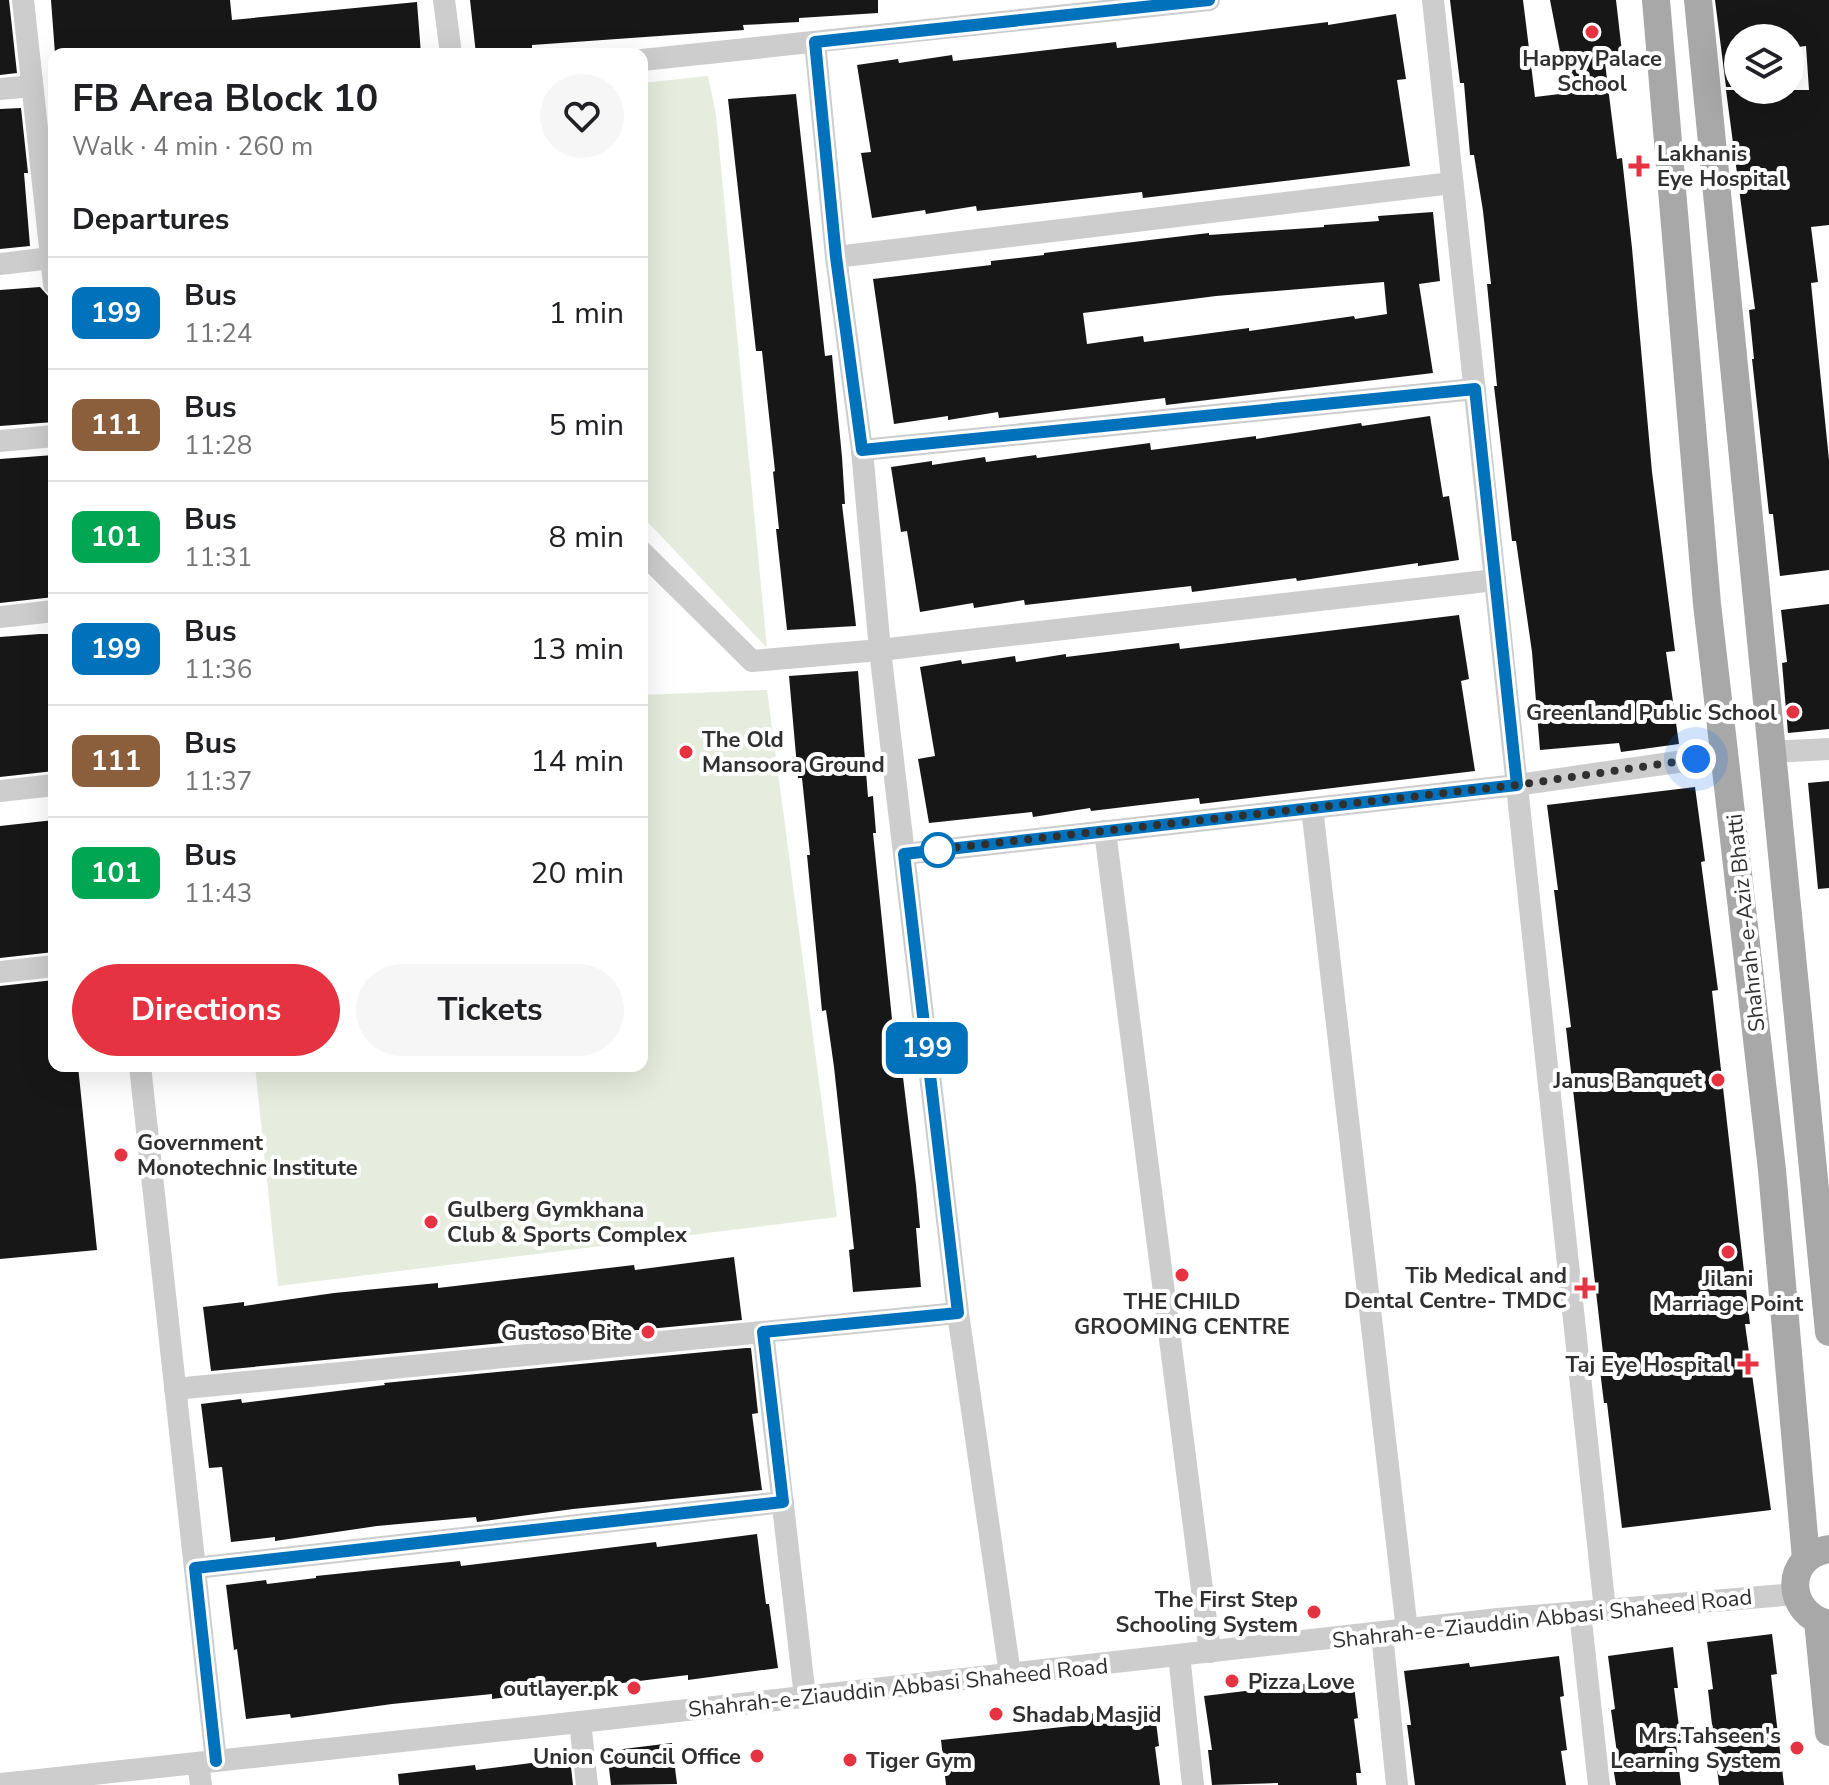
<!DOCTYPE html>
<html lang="en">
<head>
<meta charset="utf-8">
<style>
	body { margin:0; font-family:"Nunito Sans",sans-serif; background:#f6f6f6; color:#202124; height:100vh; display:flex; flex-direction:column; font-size:30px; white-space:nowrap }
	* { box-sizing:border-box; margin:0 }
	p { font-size:26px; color:#757577 }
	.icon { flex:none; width:44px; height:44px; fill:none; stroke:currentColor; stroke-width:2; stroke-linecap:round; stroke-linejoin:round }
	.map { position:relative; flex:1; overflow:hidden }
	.panel { position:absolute; left:48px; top:48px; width:600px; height:1024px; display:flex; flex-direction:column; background:#fff; border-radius:16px; box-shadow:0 8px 32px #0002 }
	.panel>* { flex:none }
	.badge { padding:0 16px; border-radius:12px; font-size:28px; line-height:52px }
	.controls { position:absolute; left:1724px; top:24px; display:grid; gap:16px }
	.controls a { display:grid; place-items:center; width:80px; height:80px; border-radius:50%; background:#fff; box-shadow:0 8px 32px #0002; font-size:40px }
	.you { position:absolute; width:40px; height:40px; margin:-20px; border:6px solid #fff; border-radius:50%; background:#1a73e8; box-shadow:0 0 0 12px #1a73e833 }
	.map>.badge { position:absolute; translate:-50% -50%; box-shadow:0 0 0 4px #fff }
	h2 { padding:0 24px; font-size:30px; line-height:72px }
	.round { display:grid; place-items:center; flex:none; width:84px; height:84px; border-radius:42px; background:#f6f6f6 }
	.headline { display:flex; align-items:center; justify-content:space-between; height:136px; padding:0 24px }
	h1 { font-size:38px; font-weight:700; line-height:60px }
	.primary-button { display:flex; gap:16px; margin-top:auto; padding:16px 24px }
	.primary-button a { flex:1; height:92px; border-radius:48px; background:#e53341; color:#fff; font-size:32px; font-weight:700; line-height:92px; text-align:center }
	.primary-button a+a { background:#f6f6f6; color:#202124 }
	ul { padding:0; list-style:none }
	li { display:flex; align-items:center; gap:24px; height:112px; padding:0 24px; border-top:2px solid #e0e0e0 }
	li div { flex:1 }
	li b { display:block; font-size:30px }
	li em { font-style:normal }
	li .badge { min-width:88px; font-weight:700; text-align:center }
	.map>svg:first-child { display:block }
</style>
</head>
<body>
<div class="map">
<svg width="1829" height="1785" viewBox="0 0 1829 1785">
	<rect width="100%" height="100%" fill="#fff"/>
	<g fill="#e6edde">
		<polygon points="708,76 716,115 767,648 642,516 642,83"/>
		<polygon points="767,690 837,1217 278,1286 255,1066 642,1066 642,695"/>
	</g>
	<g fill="#171717" fill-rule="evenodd">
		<polygon points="0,0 9,0 17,73 0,75"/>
		<polygon points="51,0 230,0 232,20 417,2 421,54 55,54"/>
		<polygon points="470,0 878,0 878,13 799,18 799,22 743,25 744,30 532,45 532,50 476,54"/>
		<polygon points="1450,0 1523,0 1535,97 1568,93 1550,0 1616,0 1623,61 1605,63 1617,159 1622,158 1632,248 1652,472 1675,651 1666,652 1679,744 1621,752 1619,743 1540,750 1532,652 1516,541 1512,541 1494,386 1497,386 1487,284 1491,284 1483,211 1474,155 1470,155 1464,83 1460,83"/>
		<polygon points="1715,0 1829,0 1829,225 1811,227 1818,282 1811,283 1829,460 1829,570 1780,576 1773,514 1769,514 1752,359 1754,359 1749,310 1755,309 1726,90 1809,90 1806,46 1790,48 1790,38 1738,38 1738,87 1726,87"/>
		<polygon points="1396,14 1406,79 1397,80 1410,166 1143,198 1142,192 977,211 976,206 926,214 925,210 872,218 861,153 871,152 857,65 898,59 899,63 952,55 953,61 1116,42 1117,48 1328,22 1328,25"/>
		<polygon points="796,94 825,356 832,355 842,457 845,504 842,504 856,626 787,630 776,529 779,529 773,472 775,471 762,351 756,351 728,99"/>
		<polygon points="21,108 28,173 24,173 30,246 0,249 0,109"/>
		<path d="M 1433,212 L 1440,281 L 1419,284 L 1433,373 L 1166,405 L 1165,398 L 999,418 L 998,412 L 948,420 L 948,416 L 894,424 L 873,279 L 991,265 L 991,261 L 1044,255 L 1044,253 L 1158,239 L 1209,233 L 1209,235 L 1324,227 L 1324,225 L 1379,221 L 1378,216 ZM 1384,282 L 1387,314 L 1355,319 L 1354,316 L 1249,331 L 1249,328 L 1144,342 L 1143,336 L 1087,344 L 1083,313 L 1216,296 Z"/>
		<polygon points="40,287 49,297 53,351 54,422 0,426 0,290"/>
		<polygon points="1430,416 1443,497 1449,496 1459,560 1418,566 1418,563 1297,581 1296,578 1192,592 1191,586 1025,605 1024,600 974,608 973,603 920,612 907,531 901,532 891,467 932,461 932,465 985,457 986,462 1036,455 1037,458 1150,443 1151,450 1256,436 1256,439 1361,423 1362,426"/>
		<polygon points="54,455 54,597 0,603 0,459"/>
		<polygon points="1829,604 1829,729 1788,733 1782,663 1787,662 1781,610"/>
		<polygon points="1459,615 1469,679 1461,681 1475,771 1200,804 1199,798 1091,811 1090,808 1033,817 1032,812 929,823 918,759 935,756 920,667 961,660 962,664 1015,656 1016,662 1066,654 1066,657 1179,643 1180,649"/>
		<polygon points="40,634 54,634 54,699 48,699 54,771 0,777 0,637"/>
		<polygon points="858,671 868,797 873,796 876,833 873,833 892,1019 896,1019 916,1185 920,1228 916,1228 921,1287 853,1292 849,1250 854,1249 834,1067 826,1010 822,1011 807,855 810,855 802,778 798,778 789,676"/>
		<polygon points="1829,781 1829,888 1818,889 1808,783"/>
		<polygon points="1695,787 1705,861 1701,862 1718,990 1712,991 1750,1324 1745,1324 1771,1510 1622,1528 1607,1403 1604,1403 1599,1362 1604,1362 1566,1028 1571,1027 1554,890 1558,890 1547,805"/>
		<polygon points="54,820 54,952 0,958 0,826"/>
		<polygon points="54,980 54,1069 78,1066 97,1250 0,1259 0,986"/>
		<polygon points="734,1257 742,1320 211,1371 203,1307 244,1302 244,1306 334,1293 438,1283 438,1288 634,1265 635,1270"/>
		<polygon points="746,1348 751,1348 758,1413 752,1414 762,1490 573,1509 477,1522 476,1517 377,1526 275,1541 275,1537 231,1542 222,1467 209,1468 201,1404 241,1399 242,1403 385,1385 384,1383"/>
		<polygon points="757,1534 766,1604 769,1604 778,1668 688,1680 688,1675 492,1699 492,1694 392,1704 291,1718 290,1714 246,1719 237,1649 234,1650 226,1585 266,1580 267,1584 316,1578 316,1576 460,1561 461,1566 656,1542 657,1547"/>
		<polygon points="1772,1634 1777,1674 1771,1675 1784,1785 1719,1785 1708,1690 1713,1689 1707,1642"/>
		<polygon points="1673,1647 1678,1688 1674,1688 1681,1742 1676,1743 1681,1785 1616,1785 1612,1760 1618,1760 1611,1710 1615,1709 1608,1656"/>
		<polygon points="1559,1656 1564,1696 1560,1697 1567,1750 1561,1751 1566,1785 1415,1785 1407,1725 1411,1725 1404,1671 1469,1663 1470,1667"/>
		<polygon points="1353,1678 1358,1718 1354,1719 1361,1773 1356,1773 1357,1785 1278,1785 1278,1783 1212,1785 1208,1750 1212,1750 1204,1696"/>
		<polygon points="1154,1706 1159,1746 1155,1747 1160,1785 946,1785 941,1740 1090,1724 1089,1714"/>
		<polygon points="672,1743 677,1784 611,1785 607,1751"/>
		<polygon points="570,1758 573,1785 399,1785 398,1774 475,1765 476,1770"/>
	</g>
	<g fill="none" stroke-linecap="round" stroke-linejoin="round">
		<g stroke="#cdcdcd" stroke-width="22">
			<polyline points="23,0 54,284"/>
			<polyline points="444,0 451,54"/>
			<polyline points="1433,0 1605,1610"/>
			<polyline points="815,42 836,257 862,450 880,650 958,1313 1010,1674"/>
			<polyline points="642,60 1209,0"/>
			<polyline points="0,89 32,86"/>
			<polyline points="836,257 1452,183"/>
			<polyline points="0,264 51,258"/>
			<polyline points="0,441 54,436"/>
			<polyline points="862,450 1475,389"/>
			<polyline points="642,552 752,661 880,650 1495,580"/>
			<polyline points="0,617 54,611"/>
			<polyline points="1771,752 1829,749"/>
			<polyline points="0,791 54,785"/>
			<polyline points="1312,808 1407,1630"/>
			<polyline points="1105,831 1210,1652"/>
			<polyline points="904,854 1517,785 1726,755"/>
			<polyline points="0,972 54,966"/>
			<polyline points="140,1066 216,1761"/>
			<polyline points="763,1332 805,1697"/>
			<polyline points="175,1389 958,1313"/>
			<polyline points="195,1568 783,1502"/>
			<polyline points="1580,1612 1599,1785"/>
			<polyline points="1382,1633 1397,1785"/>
			<polyline points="1179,1655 1193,1785"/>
			<polyline points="580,1722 587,1785"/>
			<polyline points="198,1763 201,1785"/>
			<polyline points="0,1784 580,1722 1498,1619 1796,1594"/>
		</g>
		<g stroke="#a8a8a8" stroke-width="28">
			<polyline points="1656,0 1707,604 1772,1170 1806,1559"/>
			<polyline points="1698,0 1829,1332"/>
			<path d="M 1829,1549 C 1783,1556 1785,1614 1829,1624"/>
			<polyline points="1818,1621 1829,1732"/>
		</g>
	</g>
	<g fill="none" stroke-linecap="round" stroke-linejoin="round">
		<defs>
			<polyline id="line" points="216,1761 195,1568 783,1502 763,1332 958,1313 904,854 1517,785 1475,389 862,450 836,257 815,42 1209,0"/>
		</defs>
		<use href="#line" stroke="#fff" stroke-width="18"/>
		<use href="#line" stroke="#0072bc" stroke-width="12"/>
		<polyline stroke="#303030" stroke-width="8" stroke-dasharray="0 14.4" points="938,850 933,850 1517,785 1696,759"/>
	</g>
	<g fill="#e53341" stroke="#fff" stroke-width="3">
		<circle cx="1592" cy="32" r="8"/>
		<path d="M1635 154h8v8h8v8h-8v8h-8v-8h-8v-8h8z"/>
		<circle cx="1793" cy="712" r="8"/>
		<circle cx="686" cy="752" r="8"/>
		<circle cx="1718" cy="1080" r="8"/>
		<circle cx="121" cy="1155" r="8"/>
		<circle cx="431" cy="1222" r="8"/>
		<circle cx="1728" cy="1252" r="8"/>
		<circle cx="1182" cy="1275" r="8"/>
		<path d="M1581 1276h8v8h8v8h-8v8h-8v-8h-8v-8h8z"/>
		<circle cx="648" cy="1332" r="8"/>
		<path d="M1744 1352h8v8h8v8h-8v8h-8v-8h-8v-8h8z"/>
		<circle cx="1314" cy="1612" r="8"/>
		<circle cx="1232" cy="1681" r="8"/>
		<circle cx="634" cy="1688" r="8"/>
		<circle cx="996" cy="1714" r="8"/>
		<circle cx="1797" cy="1748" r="8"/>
		<circle cx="757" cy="1756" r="8"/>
		<circle cx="850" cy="1760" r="8"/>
	</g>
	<circle fill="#fff" stroke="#0072bc" stroke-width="4" cx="938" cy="850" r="16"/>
	<g text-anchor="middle" stroke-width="8" stroke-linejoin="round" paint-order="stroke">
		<g font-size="22" font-weight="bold" fill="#303030" stroke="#fff" text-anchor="end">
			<text x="1592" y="66" text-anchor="middle">Happy Palace<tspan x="1592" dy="25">School</tspan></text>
			<text x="1657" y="161" text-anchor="start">Lakhanis<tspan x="1657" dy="25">Eye Hospital</tspan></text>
			<text x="1777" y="720">Greenland Public School</text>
			<text x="702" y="747" text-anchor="start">The Old<tspan x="702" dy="25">Mansoora Ground</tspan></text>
			<text x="1702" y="1088">Janus Banquet</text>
			<text x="137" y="1150" text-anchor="start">Government<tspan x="137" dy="25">Monotechnic Institute</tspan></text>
			<text x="447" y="1217" text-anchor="start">Gulberg Gymkhana<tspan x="447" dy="25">Club &amp; Sports Complex</tspan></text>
			<text x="1567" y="1283">Tib Medical and<tspan x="1567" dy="25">Dental Centre- TMDC</tspan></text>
			<text x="1728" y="1286" text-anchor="middle">Jilani<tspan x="1728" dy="25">Marriage Point</tspan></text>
			<text x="1182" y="1309" text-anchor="middle">THE CHILD<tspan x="1182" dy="25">GROOMING CENTRE</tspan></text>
			<text x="632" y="1340">Gustoso Bite</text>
			<text x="1730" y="1372">Taj Eye Hospital</text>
			<text x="1298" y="1607">The First Step<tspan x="1298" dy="25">Schooling System</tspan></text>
			<text x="1248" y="1689" text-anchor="start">Pizza Love</text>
			<text x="618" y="1696">outlayer.pk</text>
			<text x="1012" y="1722" text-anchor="start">Shadab Masjid</text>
			<text x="1781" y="1743">Mrs.Tahseen's<tspan x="1781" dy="25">Learning System</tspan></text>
			<text x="741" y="1764">Union Council Office</text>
			<text x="866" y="1768" text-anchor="start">Tiger Gym</text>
		</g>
		<g font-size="22" fill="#303030" stroke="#fff">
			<text transform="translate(1745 923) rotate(-96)" y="8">Shahrah-e-Aziz Bhatti</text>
			<text transform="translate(1542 1618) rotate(-6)" y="8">Shahrah-e-Ziauddin Abbasi Shaheed Road</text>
			<text transform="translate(898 1687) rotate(-6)" y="8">Shahrah-e-Ziauddin Abbasi Shaheed Road</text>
		</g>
	</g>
</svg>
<div class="controls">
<a><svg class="icon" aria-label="layers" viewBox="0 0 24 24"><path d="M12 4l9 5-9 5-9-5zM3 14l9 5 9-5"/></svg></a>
</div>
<div class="you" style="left:1696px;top:759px"></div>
<b class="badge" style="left:927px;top:1048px;background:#0072bc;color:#fff">199</b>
<section class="panel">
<div class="headline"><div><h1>FB Area Block 10</h1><p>Walk · 4 min · 260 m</p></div><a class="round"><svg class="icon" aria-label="heart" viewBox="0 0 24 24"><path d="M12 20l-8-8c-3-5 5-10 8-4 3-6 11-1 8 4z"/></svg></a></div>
<h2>Departures</h2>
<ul>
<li><span class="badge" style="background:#0072bc;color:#fff">199</span><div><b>Bus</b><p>11:24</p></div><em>1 min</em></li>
<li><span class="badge" style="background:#8b5e3c;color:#fff">111</span><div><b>Bus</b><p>11:28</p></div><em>5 min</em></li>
<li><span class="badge" style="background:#00a651;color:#fff">101</span><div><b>Bus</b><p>11:31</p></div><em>8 min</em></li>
<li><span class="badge" style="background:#0072bc;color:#fff">199</span><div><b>Bus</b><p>11:36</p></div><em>13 min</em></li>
<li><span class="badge" style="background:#8b5e3c;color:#fff">111</span><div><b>Bus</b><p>11:37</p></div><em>14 min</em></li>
<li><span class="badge" style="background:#00a651;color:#fff">101</span><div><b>Bus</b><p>11:43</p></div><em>20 min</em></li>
</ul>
<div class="primary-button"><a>Directions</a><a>Tickets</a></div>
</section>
</div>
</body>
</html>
